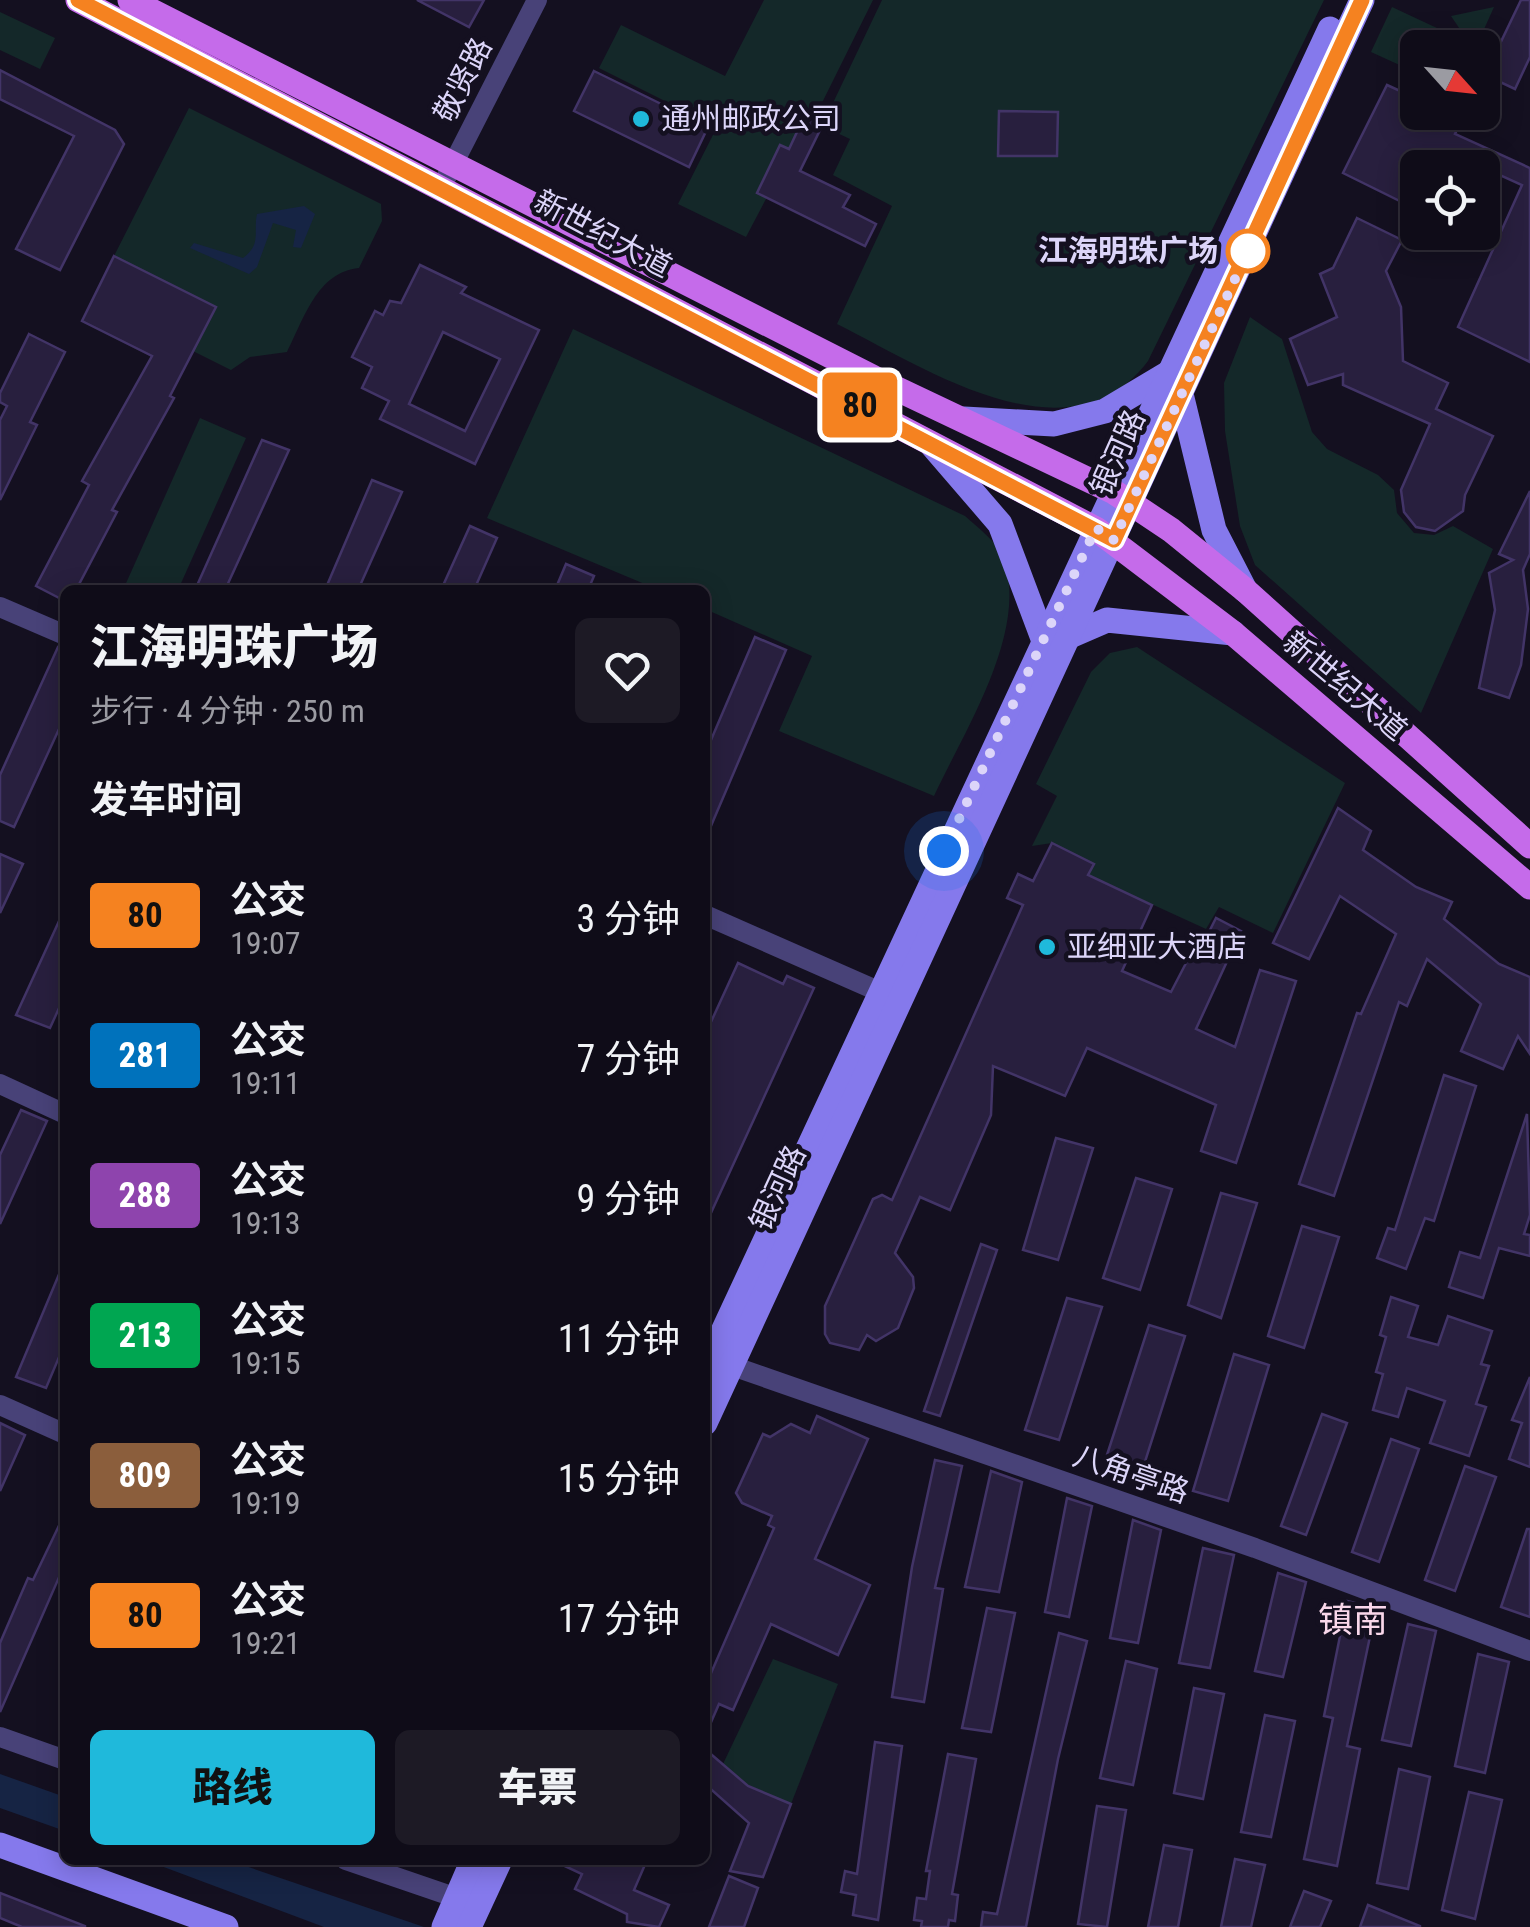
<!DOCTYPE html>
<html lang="zh">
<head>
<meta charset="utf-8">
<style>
	body { margin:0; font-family:"Roboto Condensed","Noto Sans SC",sans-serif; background:#1d1a25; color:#f1f3f6; height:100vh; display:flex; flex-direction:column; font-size:38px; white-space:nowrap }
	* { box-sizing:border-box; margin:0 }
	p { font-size:32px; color:#9b9ba2 }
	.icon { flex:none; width:55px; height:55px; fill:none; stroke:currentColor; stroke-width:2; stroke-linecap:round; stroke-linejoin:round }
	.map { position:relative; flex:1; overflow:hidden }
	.drawer { position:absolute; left:60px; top:585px; width:650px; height:1280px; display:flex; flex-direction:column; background:#0f0c18; border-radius:15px; box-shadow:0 5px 25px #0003,0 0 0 2px #2f2c37 }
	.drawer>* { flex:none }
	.badge { padding:0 20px; border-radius:8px; font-size:35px; line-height:65px }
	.needle { width:65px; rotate:117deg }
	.buttons { position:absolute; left:1400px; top:30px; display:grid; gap:20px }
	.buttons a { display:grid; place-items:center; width:100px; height:100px; border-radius:15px; background:#0f0c18; box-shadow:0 5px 25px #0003,0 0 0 2px #2f2c37; font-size:50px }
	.you { position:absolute; width:50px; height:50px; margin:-25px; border:8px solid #fff; border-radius:50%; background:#1a73e8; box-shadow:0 0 0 15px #1a73e833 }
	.map>.badge { position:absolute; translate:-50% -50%; box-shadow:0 0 0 5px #fff }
	h2 { padding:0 30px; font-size:38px; line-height:90px }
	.round { display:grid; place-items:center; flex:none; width:105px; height:105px; border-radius:15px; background:#1d1a25 }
	.overview { display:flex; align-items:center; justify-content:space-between; height:170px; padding:0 30px }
	h1 { font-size:48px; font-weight:800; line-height:75px }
	.button { display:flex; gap:20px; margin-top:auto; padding:20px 30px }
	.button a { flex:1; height:115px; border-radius:15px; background:#1fb9db; color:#111; font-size:40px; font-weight:800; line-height:115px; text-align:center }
	.button a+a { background:#1d1a25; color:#f1f3f6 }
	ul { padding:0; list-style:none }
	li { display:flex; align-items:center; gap:30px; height:140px; padding:0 30px }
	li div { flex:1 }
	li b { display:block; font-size:38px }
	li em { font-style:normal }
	li .badge { min-width:110px; font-weight:700; text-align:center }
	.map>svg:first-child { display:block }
</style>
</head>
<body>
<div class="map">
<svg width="1530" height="1927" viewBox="0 0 1530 1927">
	<rect width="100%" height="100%" fill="#141020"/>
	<g fill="#142829">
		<polygon points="764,0 873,0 813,121 804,118 789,149 780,145 757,192 767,197 746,237 678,204 717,127 599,68 621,25 725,76"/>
		<path d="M 882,0 L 1324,0 L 1148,361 C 1069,466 924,367 837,324 L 892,206 L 833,175 L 850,139 L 822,126 Z"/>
		<polygon points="1392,7 1454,36 1460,47 1418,48 1417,73 1371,52"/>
		<polygon points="1494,7 1476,47 1472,47 1451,16"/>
		<polygon points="0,12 55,38 40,69 0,50"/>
		<path d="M 189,108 L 381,204 L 382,221 L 359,268 C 317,272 304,319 287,352 L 250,357 L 231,370 L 193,351 L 215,308 L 114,256 Z"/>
		<polygon points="1250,317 1282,339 1312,432 1327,449 1378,475 1394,490 1397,513 1414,533 1434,535 1453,526 1493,549 1421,713 1255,565 1240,526 1225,431 1224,383"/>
		<path d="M 573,329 L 965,516 C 977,527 996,541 1002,555 C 1032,627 964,731 934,796 L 779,731 L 812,656 L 705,609 L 705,590 L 659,590 L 487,518 Z"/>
		<polygon points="200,418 246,438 178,590 123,590"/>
		<polygon points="1137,647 1345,783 1273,933 1219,907 1206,929 1088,875 1093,863 1052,843 1032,846 1057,796 1036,784 1091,672 1110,653"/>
		<polygon points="773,1659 838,1684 791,1804 744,1783 723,1764"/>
	</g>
	<g fill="#162444">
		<path d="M 304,206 L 315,214 L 301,248 L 293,247 L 296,230 L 273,223 L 257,267 L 249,274 L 190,248 L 194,243 L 243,258 C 262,244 253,232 257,214 Z"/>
		<polygon points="0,1774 65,1797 65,1831 0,1808"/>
		<polygon points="145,1860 228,1860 424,1927 324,1927"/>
	</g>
	<g fill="#281f3e" stroke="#423467" stroke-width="2.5" fill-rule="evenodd">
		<polygon points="417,0 484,0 469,27"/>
		<polygon points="1521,0 1530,0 1530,57 1515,89 1485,75"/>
		<polygon points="0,70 115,130 124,144 60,270 16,249 74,136 0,99"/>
		<polygon points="594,71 708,127 689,167 574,111"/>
		<polygon points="1387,85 1418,99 1418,112 1445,112 1461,121 1455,134 1530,168 1530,362 1458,327 1522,185 1447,151 1439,168 1418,168 1418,210 1343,173"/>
		<polygon points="999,111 1058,112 1057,156 998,156"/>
		<polygon points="804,117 822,126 800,171 850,195 843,207 876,224 865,246 757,193 780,145 789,149"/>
		<polygon points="1357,218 1402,240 1386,271 1401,307 1403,361 1448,383 1436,409 1493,436 1465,495 1463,511 1435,531 1416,527 1404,512 1401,490 1430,424 1343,385 1343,374 1308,385 1290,339 1337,317 1320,274 1333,268"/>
		<polygon points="114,256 216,307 170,396 174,398 112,510 117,512 76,590 65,590 65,601 36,586 89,485 82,481 152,356 82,321"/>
		<path d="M 420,265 L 466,287 L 461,293 L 539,330 L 475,464 L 380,419 L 389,401 L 362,388 L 372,367 L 352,357 L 375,311 L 383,315 L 390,301 L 401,303 ZM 443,332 L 500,359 L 465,431 L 409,404 Z"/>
		<polygon points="29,334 65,352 30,422 37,425 0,500 0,420 7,406 0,402 0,393"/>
		<polygon points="262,440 289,450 225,590 195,590"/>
		<polygon points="372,480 402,492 358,590 325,590"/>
		<polygon points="1530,491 1530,554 1523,570 1528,609 1521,665 1509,698 1479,688 1495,610 1489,573 1513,560 1499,554"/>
		<polygon points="470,526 497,538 474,590 441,590"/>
		<polygon points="566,564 594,576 588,590 555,590"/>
		<polygon points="755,637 786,650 705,840 705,754"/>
		<polygon points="58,647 65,649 65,716 14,827 0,821 0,775"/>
		<polygon points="1338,808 1371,831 1363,850 1416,887 1452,902 1444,919 1499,964 1530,977 1530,1054 1518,1036 1503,1069 1461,1051 1481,1004 1427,959 1407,1006 1399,1002 1334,1196 1299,1184 1357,1013 1361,1014 1396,934 1340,896 1309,959 1273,943"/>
		<polygon points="1052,843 1094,864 1088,875 1152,905 1122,971 1171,992 1197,942 1203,944 1216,918 1241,931 1196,1029 1235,1047 1260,970 1296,981 1236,1163 1201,1151 1216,1105 1087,1048 1065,1096 993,1066 991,1115 950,1210 920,1197 895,1253 913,1277 914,1288 898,1328 876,1341 867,1335 859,1350 830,1343 825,1334 825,1306 873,1199 882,1195 892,1200 1023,905 1007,898 1018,874 1033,881"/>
		<polygon points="0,854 23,864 0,913"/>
		<polygon points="65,908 65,995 50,1028 16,1015"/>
		<polygon points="738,963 783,984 787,976 814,988 705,1226 705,1035"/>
		<polygon points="1444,1075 1476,1086 1434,1221 1425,1218 1406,1269 1377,1258 1388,1228 1395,1230"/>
		<polygon points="21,1110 47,1121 0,1224 0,1155"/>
		<polygon points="1527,1114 1530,1215 1524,1234 1530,1235 1530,1256 1499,1248 1483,1298 1449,1287 1460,1252 1480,1258"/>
		<polygon points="1056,1138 1093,1148 1058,1260 1023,1250"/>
		<polygon points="1136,1178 1172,1189 1140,1290 1103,1278"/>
		<polygon points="1221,1193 1257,1203 1221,1318 1188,1305"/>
		<polygon points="1302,1226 1339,1237 1304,1348 1268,1336"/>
		<polygon points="981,1244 997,1250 940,1416 924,1411"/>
		<polygon points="65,1260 65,1343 46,1388 16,1377"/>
		<polygon points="1391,1297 1418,1306 1408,1337 1438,1345 1448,1316 1492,1331 1481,1364 1489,1366 1476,1404 1486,1407 1469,1456 1430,1443 1445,1401 1407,1388 1398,1417 1373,1410 1383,1374 1376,1372 1386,1337 1380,1335"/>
		<polygon points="1067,1298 1102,1307 1059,1440 1025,1430"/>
		<polygon points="1149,1325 1185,1336 1143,1468 1106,1458"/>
		<polygon points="1234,1354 1269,1365 1228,1501 1193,1491"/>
		<polygon points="1530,1377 1530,1467 1509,1459 1522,1423 1512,1420"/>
		<polygon points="1322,1414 1347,1423 1306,1535 1281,1526"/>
		<polygon points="817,1416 868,1439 815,1559 870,1585 838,1655 771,1624 733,1710 719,1704 705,1736 705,1687 774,1528 768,1525 772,1516 742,1503 736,1493 763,1434 770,1437 791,1424 810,1433"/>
		<polygon points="0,1423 25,1435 0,1491"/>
		<polygon points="1391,1439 1419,1449 1379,1562 1352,1552"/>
		<polygon points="935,1460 962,1466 935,1588 943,1589 924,1702 892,1697 912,1567"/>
		<polygon points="1465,1466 1496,1477 1455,1591 1425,1580"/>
		<polygon points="991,1471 1022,1482 999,1592 965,1587"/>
		<polygon points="1067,1498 1092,1506 1069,1617 1045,1612"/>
		<polygon points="65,1513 65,1577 60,1575 0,1712 0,1643 28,1578 33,1580"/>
		<polygon points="1133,1520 1161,1530 1138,1643 1110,1638"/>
		<polygon points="1527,1529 1530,1529 1530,1617 1501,1607"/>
		<polygon points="1203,1548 1234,1555 1210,1668 1179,1663"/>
		<polygon points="1278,1573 1306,1582 1283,1677 1255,1671"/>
		<polygon points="1347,1601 1376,1608 1347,1746 1360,1749 1337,1866 1304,1859 1333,1718 1324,1716"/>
		<polygon points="987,1608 1015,1613 991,1732 962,1728"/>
		<polygon points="1408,1624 1436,1631 1411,1746 1382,1740"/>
		<polygon points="1059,1633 1087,1641 1058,1759 1026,1927 981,1927 983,1912 997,1914"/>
		<polygon points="1478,1654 1509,1662 1485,1773 1455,1766"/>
		<polygon points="1126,1661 1157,1669 1133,1785 1100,1778"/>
		<polygon points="1194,1688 1224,1694 1203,1799 1174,1793"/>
		<polygon points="1265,1715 1295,1721 1271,1837 1241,1832"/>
		<polygon points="875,1742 902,1746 878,1920 853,1915 856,1895 841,1892 845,1871 857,1874"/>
		<polygon points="705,1749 748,1786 791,1804 763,1877 730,1871 749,1823 705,1784"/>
		<polygon points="948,1754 976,1759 952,1894 958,1895 955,1921 949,1920 948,1927 921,1927 922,1921 914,1920 917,1898 926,1899 930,1871 926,1871"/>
		<polygon points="1399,1769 1430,1777 1408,1889 1377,1883"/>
		<polygon points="1469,1792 1502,1800 1475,1919 1442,1910"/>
		<polygon points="1097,1806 1126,1810 1107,1927 1078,1924"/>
		<polygon points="1164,1845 1192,1850 1178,1927 1148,1927"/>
		<polygon points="1235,1859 1265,1865 1251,1927 1221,1927"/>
		<polygon points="552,1860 647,1860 634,1890 669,1905 659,1927 627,1922 627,1914 575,1889 582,1874"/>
		<polygon points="729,1876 758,1888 744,1927 709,1927"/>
		<polygon points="1304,1891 1331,1901 1320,1927 1290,1927"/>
		<polygon points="0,1893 85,1926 85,1927 22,1927 0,1918"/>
		<polygon points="1368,1905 1420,1926 1420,1927 1360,1927"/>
	</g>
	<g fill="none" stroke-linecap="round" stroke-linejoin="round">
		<g stroke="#484278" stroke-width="20">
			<polyline points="447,176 537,0"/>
			<polyline points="0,607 65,635"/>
			<polyline points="705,915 878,991"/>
			<polyline points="0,1084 65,1114"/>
			<polyline points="718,1361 1255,1548 1530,1651"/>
			<polyline points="0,1405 65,1434"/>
			<polyline points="0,1737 65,1760"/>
			<polyline points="346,1860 457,1898"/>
		</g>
		<g stroke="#8579ec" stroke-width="25">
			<polyline points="1181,394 1214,530 1245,590"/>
			<polyline points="964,419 1054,424 1105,411 1167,374"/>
			<polyline points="932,445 1000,524 1044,641"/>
			<polyline points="1070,636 1107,620 1233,633"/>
			<polyline points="705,1370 1330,29"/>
			<polyline points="705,1423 1362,0"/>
			<polyline points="0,1845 226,1927"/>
			<polyline points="444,1927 473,1860"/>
			<polyline points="469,1927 500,1860"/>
		</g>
		<g stroke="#c56bea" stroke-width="25">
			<polyline points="78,0 1096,529 1233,633 1530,887"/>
			<polyline points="130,0 874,378 1114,492 1171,530 1245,590 1530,846"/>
		</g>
	</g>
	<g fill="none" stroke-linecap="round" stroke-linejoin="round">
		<defs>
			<polyline id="line" points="78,0 1114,540 1362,0"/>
		</defs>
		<use href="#line" stroke="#fff" stroke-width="22"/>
		<use href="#line" stroke="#f58220" stroke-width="15"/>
		<polyline stroke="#dcd5f9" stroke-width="10" stroke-dasharray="0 18" points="944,851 1096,528 1114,540 1248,251"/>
	</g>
	<g fill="#1fb9db" stroke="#141020" stroke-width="4">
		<circle cx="641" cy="119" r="10"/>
		<circle cx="1047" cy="947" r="10"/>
	</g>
	<circle fill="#fff" stroke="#f58220" stroke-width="5" cx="1248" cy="251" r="20"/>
	<g text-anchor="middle" stroke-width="9" stroke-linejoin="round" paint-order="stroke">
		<g font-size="30" fill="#dcd5f9" stroke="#141020">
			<text transform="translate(463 80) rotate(-63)" y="10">敬贤路</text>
			<text transform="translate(603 234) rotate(28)" y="10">新世纪大道</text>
			<text transform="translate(1118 453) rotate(-66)" y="10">银河路</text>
			<text transform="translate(1345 686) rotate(40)" y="10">新世纪大道</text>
			<text transform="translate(778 1188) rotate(-65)" y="10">银河路</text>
			<text transform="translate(1131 1474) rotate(19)" y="10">八角亭路</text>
		</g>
		<g font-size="30" fill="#dcd5f9" stroke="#141020" text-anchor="start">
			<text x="661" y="129">通州邮政公司</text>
			<text x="1067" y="957">亚细亚大酒店</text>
		</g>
		<g font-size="30" font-weight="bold" fill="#dcd5f9" stroke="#141020" text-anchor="end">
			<text x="1218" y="261">江海明珠广场</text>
		</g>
		<g font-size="35" fill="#f9d7ea" stroke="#141020">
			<text x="1353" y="1632">镇南</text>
		</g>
	</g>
</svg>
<div class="buttons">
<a><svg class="needle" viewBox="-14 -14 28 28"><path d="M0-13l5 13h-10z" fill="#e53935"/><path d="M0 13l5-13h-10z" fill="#9b9ba2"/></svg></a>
<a><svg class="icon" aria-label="locate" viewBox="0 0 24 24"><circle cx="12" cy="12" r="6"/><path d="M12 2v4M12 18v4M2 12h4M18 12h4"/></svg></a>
</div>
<div class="you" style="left:944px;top:851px"></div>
<b class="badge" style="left:860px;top:405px;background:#f58220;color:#111">80</b>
<section class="drawer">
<div class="overview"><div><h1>江海明珠广场</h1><p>步行 · 4 分钟 · 250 m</p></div><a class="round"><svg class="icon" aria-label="heart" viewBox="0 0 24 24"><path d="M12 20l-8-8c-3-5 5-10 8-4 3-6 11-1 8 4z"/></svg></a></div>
<h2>发车时间</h2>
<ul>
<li><span class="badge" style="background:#f58220;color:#111">80</span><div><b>公交</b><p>19:07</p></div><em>3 分钟</em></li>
<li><span class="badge" style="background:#0072bc;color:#fff">281</span><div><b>公交</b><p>19:11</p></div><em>7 分钟</em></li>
<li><span class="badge" style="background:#8e44ad;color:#fff">288</span><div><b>公交</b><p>19:13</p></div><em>9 分钟</em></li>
<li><span class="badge" style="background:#00a651;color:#fff">213</span><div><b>公交</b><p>19:15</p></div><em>11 分钟</em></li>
<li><span class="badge" style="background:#8b5e3c;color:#fff">809</span><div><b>公交</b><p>19:19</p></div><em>15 分钟</em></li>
<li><span class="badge" style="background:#f58220;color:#111">80</span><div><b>公交</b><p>19:21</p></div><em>17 分钟</em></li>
</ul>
<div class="button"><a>路线</a><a>车票</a></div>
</section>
</div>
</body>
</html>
